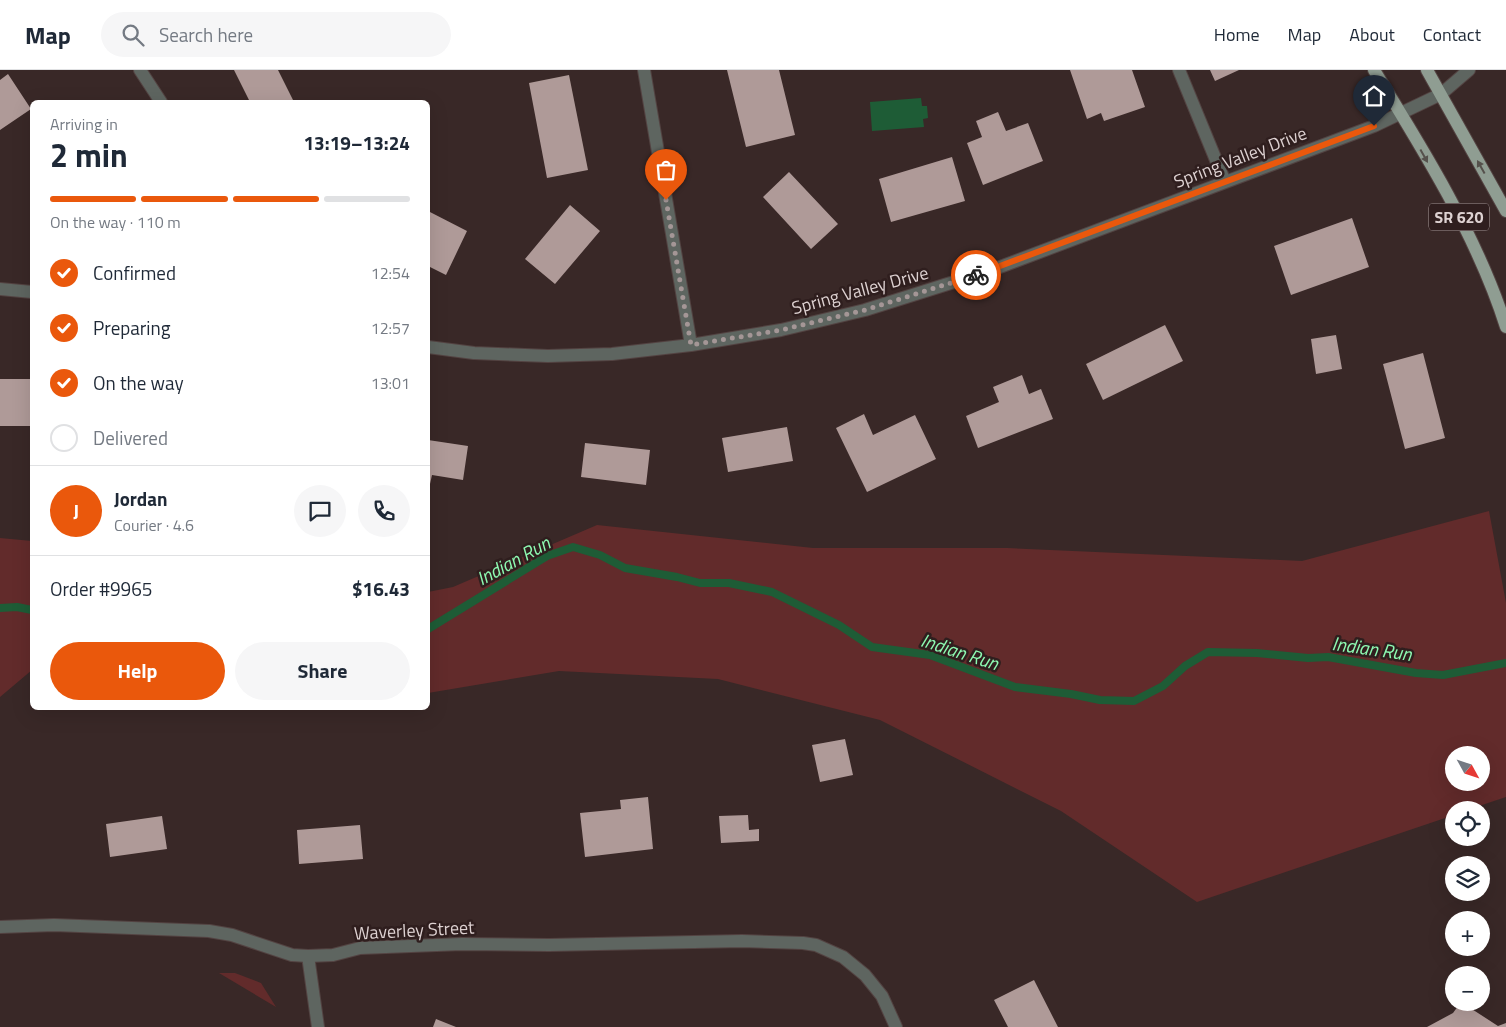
<!DOCTYPE html>
<meta charset="utf-8">
<style>
:root{--surface:#fff;--page:#f6f6f7;--text:#1f2937;--muted:#747a83;--line:#e0e1e3;--accent:#ea580c}
body{margin:0;font-family:"Titillium Web",sans-serif;background:var(--page);color:var(--text);height:100vh;display:flex;flex-direction:column;font-size:19px;white-space:nowrap}
*{box-sizing:border-box;margin:0}
p{font-size:16px;color:var(--muted)}
.icon{flex:none;width:28px;height:28px;fill:none;stroke:currentColor;stroke-width:2;stroke-linecap:round;stroke-linejoin:round}
.map{position:relative;flex:1;overflow:hidden}
.panel{position:absolute;left:30px;top:30px;width:400px;height:610px;display:flex;flex-direction:column;background:var(--surface);border-radius:8px;box-shadow:0 5px 20px #0002}
.panel>*{flex:none}
.needle{width:32px;rotate:130deg}
.fabs{position:absolute;left:1445px;top:676px;display:grid;gap:10px}
.fabs a{display:grid;place-items:center;width:45px;height:45px;border-radius:50%;background:var(--surface);box-shadow:0 5px 20px #0002;font-size:25px}
.pin{position:absolute;display:grid;place-items:center;width:42px;height:42px;color:#fff;margin:-51px -21px;border-radius:50% 50% 50% 0;rotate:-45deg;box-shadow:0 0 5px #0007}
.pin .icon{rotate:45deg}
.courier{position:absolute;display:grid;place-items:center;width:50px;height:50px;margin:-25px;border:4px solid #ea580c;border-radius:50%;background:#fff;color:#222;box-shadow:0 1px 6px #0007}
.summary em{font-style:normal;font-weight:700}
.summary div{display:flex;flex-direction:column-reverse}
.summary{display:flex;align-items:center;justify-content:space-between;height:85px;padding:0 20px}
h1{font-size:32px;font-weight:700;line-height:38px}
.bar{display:grid;grid-template-columns:repeat(4,1fr);gap:8px 5px;align-content:center;height:60px;padding:0 20px}
.bar i{height:6px;border-radius:4px;background:var(--line)}
.bar .selected{background:var(--accent)}
.bar p{grid-column:span 4}
.line{display:flex;align-items:center;gap:12px;padding:0 20px;border-top:1px solid var(--line)}
.line div{flex:1}
.round{display:grid;place-items:center;flex:none;width:52px;height:52px;border-radius:26px;background:var(--page)}
ol{padding:0 20px;list-style:none}
li{display:flex;align-items:center;gap:15px;height:55px}
li p{margin-inline-start:auto}
li .icon{padding:5px;border-radius:50%;background:var(--accent);color:#fff;stroke-width:4}
li:last-child{color:var(--muted)}
li i{width:28px;height:28px;border:2px solid var(--line);border-radius:50%}
.action{display:flex;gap:10px;margin-top:auto;padding:10px 20px}
.action a{flex:1;height:58px;border-radius:30px;background:var(--accent);color:#fff;font-size:20px;font-weight:700;line-height:58px;text-align:center}
.action a+a{background:var(--page);color:var(--text)}
header{display:flex;align-items:center;gap:30px;box-sizing:border-box;height:70px;padding:0 25px;background:var(--surface);border-bottom:1px solid var(--line)}
header strong{font-size:24px}
nav{display:flex;gap:28px;margin-inline-start:auto;font-size:18px}
.search{width:350px;height:45px;background:var(--page);display:flex;align-items:center;gap:12px;box-sizing:border-box;padding:0 18px;border-radius:28px;color:var(--muted);font-size:19px}
.map>svg:first-child{display:block}
</style>
<header>
<strong>Map</strong>
<div class="search"><svg class="icon" aria-label="search" viewBox="0 0 24 24"><circle cx="10" cy="10" r="6"/><path d="M15 15l6 6"/></svg>Search here</div>
<nav><a>Home</a><a>Map</a><a>About</a><a>Contact</a></nav>
</header>
<div class="map">
<svg width="1506" height="957" viewBox="0 0 1506 957">
<rect width="100%" height="100%" fill="#392827"/>
<path fill="#622b2b" fill-rule="evenodd" d="M 1489,441 L 1506,533 L 1506,727 L 1467,740 L 1454,740 L 1454,745 L 1197,832 L 1061,741 L 880,650 L 718,609 L 559,601 L 428,623 L 428,522 L 453,517 L 597,455 L 813,478 L 1007,478 L 1302,491 ZM 1454,685 L 1481,685 L 1481,712 L 1454,712 Z
M 0,468 L 32,471 L 32,600 L 0,627 Z
M 219,903 L 235,903 L 261,913 L 276,937 Z"/>
<path fill="#1e5c36" d="M 921,28 L 922,36 L 927,36 L 928,48 L 923,49 L 924,57 L 872,61 L 870,32 Z"/>
<g fill="none" stroke-linecap="round" stroke-linejoin="round">
<path stroke="#1e5c36" stroke-width="8" d="M 0,538 L 17,537 L 32,540
M 428,559 L 547,486 L 573,477 L 600,485 L 625,498 L 677,507 L 700,513 L 729,513 L 772,522 L 839,555 L 872,577 L 930,585 L 1015,617 L 1071,624 L 1100,630 L 1134,631 L 1163,616 L 1185,596 L 1208,582 L 1257,583 L 1308,588 L 1328,587 L 1416,603 L 1443,605 L 1506,593"/>
</g>
<path fill="#af9a98" d="M 234,0 L 278,0 L 294,32 L 250,32 Z
M 727,0 L 779,0 L 795,65 L 746,77 Z
M 1070,0 L 1132,0 L 1145,37 L 1104,51 L 1101,43 L 1087,49 Z
M 1210,0 L 1239,0 L 1215,11 Z
M 8,4 L 31,39 L 0,60 L 0,10 Z
M 569,5 L 588,100 L 547,108 L 529,13 Z
M 998,42 L 1006,61 L 1028,53 L 1043,91 L 983,115 L 967,73 L 982,67 L 976,51 Z
M 952,87 L 965,131 L 891,152 L 879,109 Z
M 789,102 L 838,154 L 811,179 L 763,127 Z
M 570,135 L 600,161 L 555,214 L 525,189 Z
M 428,141 L 467,161 L 446,205 L 428,196 Z
M 1352,148 L 1369,197 L 1291,225 L 1274,176 Z
M 1165,255 L 1183,291 L 1103,330 L 1086,294 Z
M 1336,265 L 1342,299 L 1316,304 L 1311,269 Z
M 1423,283 L 1445,368 L 1405,379 L 1383,294 Z
M 1022,305 L 1029,324 L 1041,319 L 1053,349 L 978,378 L 966,346 L 999,332 L 993,317 Z
M 0,309 L 32,309 L 32,356 L 0,356 Z
M 864,344 L 873,365 L 915,345 L 936,389 L 867,422 L 836,358 Z
M 787,357 L 793,391 L 728,402 L 722,368 Z
M 428,370 L 468,376 L 463,410 L 432,405 L 430,414 L 428,414 Z
M 585,373 L 650,380 L 646,415 L 581,407 Z
M 845,669 L 853,705 L 820,712 L 812,675 Z
M 648,727 L 653,779 L 585,787 L 580,743 L 621,739 L 620,730 Z
M 748,745 L 749,760 L 759,759 L 759,771 L 721,773 L 719,746 Z
M 162,746 L 167,779 L 110,787 L 106,754 Z
M 360,755 L 363,789 L 299,794 L 297,760 Z
M 1034,910 L 1058,957 L 1008,957 L 994,930 Z
M 1461,932 L 1498,956 L 1506,953 L 1506,957 L 1427,957 L 1453,943 Z
M 436,949 L 456,957 L 433,957 Z"/>
<g fill="none" stroke-linecap="round" stroke-linejoin="round">
<g stroke="#534342" stroke-width="14">
<path id="street" d="M 140,0 L 161,32
M 644,0 L 691,275
M 1179,0 L 1225,112
M 0,219 L 32,222
M 428,277 L 474,283 L 548,286 L 612,284 L 691,275 L 781,260 L 865,240 L 992,200 L 1374,56 L 1441,24 L 1469,0
M 0,857 L 54,855 L 209,861 L 232,865 L 292,885 L 308,886 L 333,885 L 360,878 L 462,874 L 549,875 L 742,871 L 803,873 L 816,875 L 843,887 L 865,905 L 882,926 L 896,957
M 308,886 L 318,957"/>
</g>
<g stroke="#534342" stroke-width="14">
<path id="primary" d="M 1374,0 C 1423,79 1478,168 1506,257
M 1427,0 L 1506,141"/>
</g>
<use href="#street" stroke="#5e6560" stroke-width="12"/>
<use href="#primary" stroke="#8f9d92" stroke-width="12"/>
</g>
<defs><path id="oneway-solid" d="M-6-.8H1V-3.2L6.5 0L1 3.2V.8H-6Z" transform="scale(1.25)"/></defs>
<g fill="#55514c">
<use href="#oneway-solid" transform="translate(1424 86) rotate(61)"/>
<use href="#oneway-solid" transform="translate(1481 97) rotate(-119)"/>
</g>
<g fill="none" stroke-linecap="round" stroke-linejoin="round">
<path stroke="#a49696" stroke-width="5" stroke-dasharray="0 9" d="M 666,130 L 691,275 L 781,260 L 865,240 L 976,205"/>
<path stroke="#ea580c" stroke-width="6" d="M 976,205 L 1374,56"/>
</g>
<g text-anchor="middle" dominant-baseline="central" stroke-width="5" stroke-linejoin="round" paint-order="stroke">
<rect fill="#2f1e1e" stroke="#a99b9b" stroke-width="1" x="1429" y="133.5" width="60" height="27" rx="4"/>
<g font-size="16" font-weight="bold" fill="#ddd1d1">
<text x="1459" y="147">SR 620</text>
</g>
<g font-size="18" fill="#ddd1d1" stroke="#2f1e1e">
<text transform="translate(1240 87) rotate(-21)">Spring Valley Drive</text>
<text transform="translate(860 220) rotate(-15)">Spring Valley Drive</text>
<text transform="translate(414 860) rotate(-3)">Waverley Street</text>
</g>
<g font-size="19" font-style="italic" fill="#8efab2" stroke="#2f1e1e">
<text transform="translate(513 490) rotate(-29)">Indian Run</text>
<text transform="translate(1372 578) rotate(8)">Indian Run</text>
<text transform="translate(960 581) rotate(18)">Indian Run</text>
</g>
</g>
</svg>
<div class="fabs">
<a><svg class="needle" viewBox="-14 -14 28 28"><path d="M0-13l5 13h-10z" fill="#e53935"/><path d="M0 13l5-13h-10z" fill="#747a83"/></svg></a>
<a><svg class="icon" aria-label="locate" viewBox="0 0 24 24"><circle cx="12" cy="12" r="6"/><path d="M12 2v4M12 18v4M2 12h4M18 12h4"/></svg></a>
<a><svg class="icon" aria-label="layers" viewBox="0 0 24 24"><path d="M12 4l9 5-9 5-9-5zM3 14l9 5 9-5"/></svg></a>
<a>+</a>
<a>−</a>
</div>
<div class="pin" style="left:666px;top:130px;background:#ea580c"><svg class="icon" aria-label="bag" viewBox="0 0 24 24"><path d="M5 8h14l-1 12H6zM9 8a3 3 0 0 1 6 0"/></svg></div>
<div class="pin" style="left:1374px;top:56px;background:#1f2937"><svg class="icon" aria-label="home" viewBox="0 0 24 24"><path d="M3 11l9-7 9 7M6 9v11h12V9"/></svg></div>
<div class="courier" style="left:976px;top:205px"><svg class="icon" aria-label="bike" viewBox="0 0 24 24"><circle cx="6" cy="16" r="4"/><circle cx="18" cy="16" r="4"/><path d="M6 16l4-8h5l3 8M10 8l3 8H6M13 5h3"/></svg></div>
<section class="panel">
<div class="summary"><div><h1>2 min</h1><p>Arriving in</p></div><em>13:19–13:24</em></div>
<div class="bar"><i class="selected"></i><i class="selected"></i><i class="selected"></i><i></i><p>On the way · 110 m</p></div>
<ol>
<li><svg class="icon" aria-label="check" viewBox="0 0 24 24"><path d="M5 12l5 5 9-10"/></svg>Confirmed<p>12:54</p></li>
<li><svg class="icon" aria-label="check" viewBox="0 0 24 24"><path d="M5 12l5 5 9-10"/></svg>Preparing<p>12:57</p></li>
<li><svg class="icon" aria-label="check" viewBox="0 0 24 24"><path d="M5 12l5 5 9-10"/></svg>On the way<p>13:01</p></li>
<li><i></i>Delivered</li>
</ol>
<div class="line" style="height:90px"><b class="round" style="background:var(--accent);color:#fff">J</b><div><b>Jordan</b><p>Courier · 4.6</p></div><a class="round"><svg class="icon" aria-label="chat" viewBox="0 0 24 24"><path d="M4 5h16v11H9l-5 4z"/></svg></a><a class="round"><svg class="icon" aria-label="phone" viewBox="0 0 24 24"><path d="M5 4h4l2 5-3 2q2 4 5 5l2-3 5 2v4C11 20 4 13 5 4z"/></svg></a></div>
<div class="line" style="height:65px"><div>Order #9965</div><b>$16.43</b></div>
<div class="action"><a>Help</a><a>Share</a></div>
</section>
</div>
